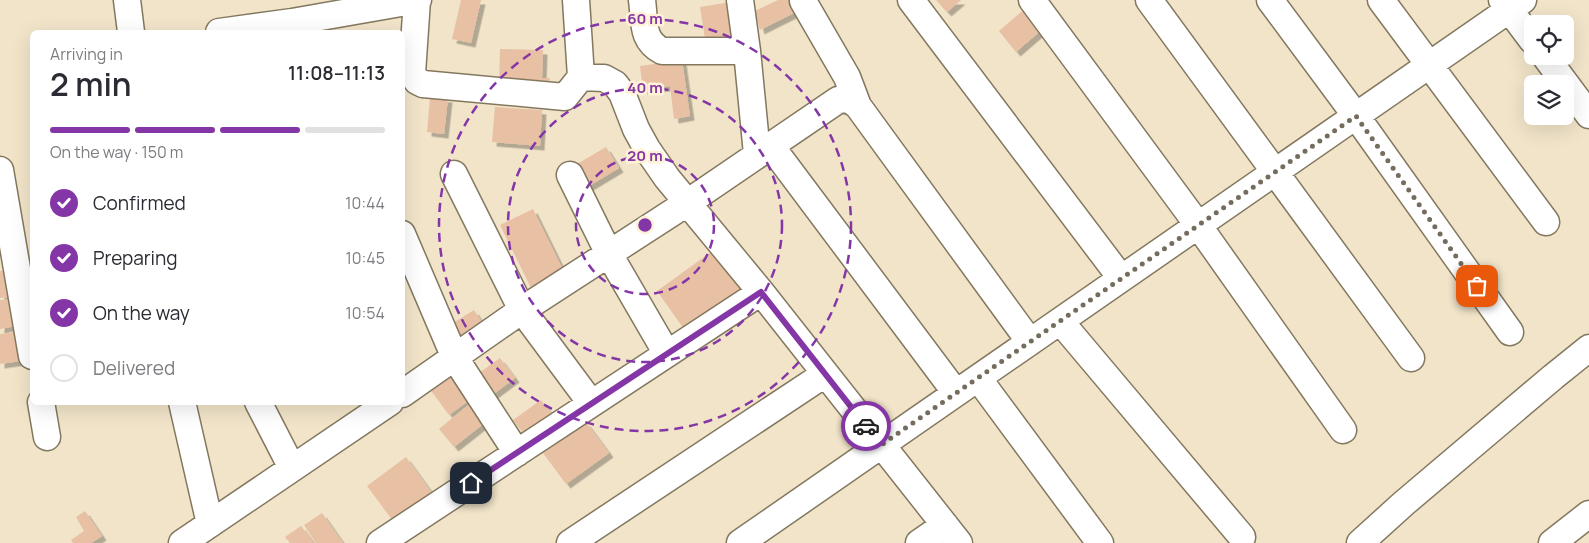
<!DOCTYPE html>
<meta charset="utf-8">
<style>
:root{--surface:#fff;--page:#f7f7f7;--text:#2b2b33;--muted:#7c7c81;--line:#e1e1e2;--accent:#8536a6}
body{margin:0;font-family:Manrope,sans-serif;background:var(--page);color:var(--text);height:100vh;display:flex;flex-direction:column;font-size:19px;white-space:nowrap}
*{box-sizing:border-box;margin:0}
p{font-size:16px;color:var(--muted)}
.icon{flex:none;width:28px;height:28px;fill:none;stroke:currentColor;stroke-width:2;stroke-linecap:round;stroke-linejoin:round}
.map{position:relative;flex:1;overflow:hidden}
.drawer{position:absolute;left:30px;top:30px;width:375px;height:375px;display:flex;flex-direction:column;background:var(--surface);border-radius:8px;box-shadow:0 5px 20px #0002}
.drawer>*{flex:none}
.tools{position:absolute;left:1524px;top:15px;display:grid;gap:10px}
.tools a{display:grid;place-items:center;width:50px;height:50px;border-radius:8px;background:var(--surface);box-shadow:0 5px 20px #0002;font-size:25px}
.pin{position:absolute;display:grid;place-items:center;width:42px;height:42px;color:#fff;margin:-21px;border-radius:10px;box-shadow:0 2px 8px #0006}
.courier{position:absolute;display:grid;place-items:center;width:50px;height:50px;margin:-25px;border:4px solid #8536a6;border-radius:50%;background:#fff;color:#222;box-shadow:0 1px 6px #0007}
.overview em{font-style:normal;font-weight:600}
.overview div{display:flex;flex-direction:column-reverse}
.overview{display:flex;align-items:center;justify-content:space-between;height:85px;padding:0 20px}
h1{font-size:32px;font-weight:600;line-height:38px}
.bar{display:grid;grid-template-columns:repeat(4,1fr);gap:8px 5px;align-content:center;height:60px;padding:0 20px}
.bar i{height:6px;border-radius:4px;background:var(--line)}
.bar .active{background:var(--accent)}
.bar p{grid-column:span 4}
ol{padding:0 20px;list-style:none}
li{display:flex;align-items:center;gap:15px;height:55px}
li p{margin-inline-start:auto}
li .icon{padding:5px;border-radius:50%;background:var(--accent);color:#fff;stroke-width:4}
li:last-child{color:var(--muted)}
li i{width:28px;height:28px;border:2px solid var(--line);border-radius:50%}
.map>svg:first-child{display:block}
</style>
<div class="map">
<svg width="1589" height="543" viewBox="0 0 1589 543">
<defs>
<filter id="shadow"><feDropShadow dx="4.5" dy="4.5" stdDeviation="0" flood-color="#0004"/></filter>
</defs>
<rect width="100%" height="100%" fill="#f1e4c9"/>
<path fill="#e8c0a4" filter="url(#shadow)" d="M 461,0 L 481,0 L 471,43 L 452,39 Z
M 778,0 L 797,0 L 798,11 L 760,30 L 755,11 Z
M 936,0 L 961,0 L 947,12 Z
M 737,1 L 741,34 L 705,39 L 700,7 Z
M 1028,6 L 1045,27 L 1016,52 L 999,31 Z
M 500,49 L 543,50 L 542,78 L 550,78 L 549,88 L 499,87 Z
M 682,60 L 690,116 L 674,119 L 670,86 L 643,90 L 640,66 Z
M 430,97 L 448,98 L 444,134 L 427,132 Z
M 495,107 L 542,110 L 540,146 L 492,142 Z
M 606,147 L 619,168 L 584,189 L 572,167 Z
M 533,209 L 567,278 L 534,294 L 500,225 Z
M 718,247 L 747,288 L 686,332 L 657,291 Z
M 7,270 L 11,297 L 0,298 L 0,271 Z
M 12,299 L 16,326 L 0,329 L 0,300 Z
M 474,310 L 487,330 L 458,349 L 445,328 Z
M 18,332 L 21,361 L 0,364 L 0,334 Z
M 500,358 L 515,378 L 487,399 L 472,378 Z
M 451,372 L 471,399 L 449,415 L 429,388 Z
M 541,400 L 557,421 L 530,442 L 513,420 Z
M 472,402 L 487,421 L 454,447 L 439,429 Z
M 586,422 L 609,453 L 566,484 L 543,453 Z
M 406,457 L 432,493 L 393,521 L 367,486 Z
M 85,511 L 102,536 L 91,543 L 73,543 L 71,540 L 84,531 L 76,517 Z
M 322,513 L 343,543 L 316,543 L 304,525 Z
M 301,526 L 314,543 L 290,543 L 285,537 Z"/>
<g fill="none" stroke-linecap="round" stroke-linejoin="round">
<g stroke="#83785f" stroke-width="29">
<path id="street" d="M 127,0 L 131,32
M 417,0 L 412,73 L 417,81 L 423,84 L 565,97 L 581,77 L 604,78 L 615,84 L 622,93 L 636,129 L 647,149 L 667,178 L 761,292 L 959,543
M 576,0 L 581,77
M 642,0 C 645,22 641,40 662,51 L 747,51
M 740,0 L 747,51 L 757,154
M 911,0 L 1121,278
M 1032,0 L 1198,225 L 1343,430
M 1149,0 L 1411,358
M 1270,0 L 1356,116 L 1510,332
M 1381,0 L 1546,222
M 1502,0 L 1532,40
M 803,1 L 847,77 L 858,106
M 219,32 L 292,22 L 418,0
M 1545,56 L 1589,115
M 771,146 L 956,393
M 0,170 L 32,356
M 454,174 L 522,310 L 591,403
M 570,175 L 609,254 L 667,354
M 402,234 L 455,358 L 517,453
M 1060,321 L 1242,537
M 978,378 L 1100,543
M 402,394 L 522,310 L 687,203 L 838,100 L 849,99 L 858,106 L 1030,342
M 41,402 L 47,437
M 182,402 L 210,524
M 258,402 L 292,468
M 182,543 L 390,402
M 380,543 L 761,292
M 570,543 L 825,374
M 740,543 L 1523,0
M 919,543 L 945,525
M 1360,543 L 1403,504 L 1553,377 L 1589,348
M 1552,543 L 1589,514"/>
</g>
<use href="#street" stroke="#fff" stroke-width="26"/>
</g>
<g fill="none" stroke-linecap="round" stroke-linejoin="round">
<path stroke="#746c5c" stroke-width="5" stroke-dasharray="0 9" d="M 866,426 L 881,445 L 1356,116 L 1477,286"/>
<path stroke="#8536a6" stroke-width="6" d="M 471,483 L 761,292 L 866,426"/>
</g>
<g fill="none" stroke="#8536a6" stroke-width="2.5" stroke-dasharray="9 6">
<circle cx="645" cy="225" r="69"/>
<circle cx="645" cy="225" r="137"/>
<circle cx="645" cy="225" r="206"/>
</g>
<circle cx="645" cy="225" r="8" fill="#8536a6" stroke="#fff2d6" stroke-width="2.5"/>
<g font-size="15" text-anchor="middle" font-weight="bold" fill="#8536a6" stroke="#fff2d6" stroke-width="5" stroke-linejoin="round" paint-order="stroke">
<text x="645" y="24">60 m</text>
<text x="645" y="93">40 m</text>
<text x="645" y="161">20 m</text>
</g>
</svg>
<div class="tools">
<a><svg class="icon" aria-label="locate" viewBox="0 0 24 24"><circle cx="12" cy="12" r="6"/><path d="M12 2v4M12 18v4M2 12h4M18 12h4"/></svg></a>
<a><svg class="icon" aria-label="layers" viewBox="0 0 24 24"><path d="M12 4l9 5-9 5-9-5zM3 14l9 5 9-5"/></svg></a>
</div>
<div class="pin" style="left:1477px;top:286px;background:#ea580c"><svg class="icon" aria-label="bag" viewBox="0 0 24 24"><path d="M5 8h14l-1 12H6zM9 8a3 3 0 0 1 6 0"/></svg></div>
<div class="pin" style="left:471px;top:483px;background:#1f2937"><svg class="icon" aria-label="home" viewBox="0 0 24 24"><path d="M3 11l9-7 9 7M6 9v11h12V9"/></svg></div>
<div class="courier" style="left:866px;top:426px"><svg class="icon" aria-label="car" viewBox="0 0 24 24"><path d="M5 17H2v-5l4-1 3-4h7l3 4 3 1v5h-3M9 17h6M6 11h13"/><circle cx="7" cy="17" r="2"/><circle cx="17" cy="17" r="2"/></svg></div>
<section class="drawer">
<div class="overview"><div><h1>2 min</h1><p>Arriving in</p></div><em>11:08–11:13</em></div>
<div class="bar"><i class="active"></i><i class="active"></i><i class="active"></i><i></i><p>On the way · 150 m</p></div>
<ol>
<li><svg class="icon" aria-label="check" viewBox="0 0 24 24"><path d="M5 12l5 5 9-10"/></svg>Confirmed<p>10:44</p></li>
<li><svg class="icon" aria-label="check" viewBox="0 0 24 24"><path d="M5 12l5 5 9-10"/></svg>Preparing<p>10:45</p></li>
<li><svg class="icon" aria-label="check" viewBox="0 0 24 24"><path d="M5 12l5 5 9-10"/></svg>On the way<p>10:54</p></li>
<li><i></i>Delivered</li>
</ol>
</section>
</div>
